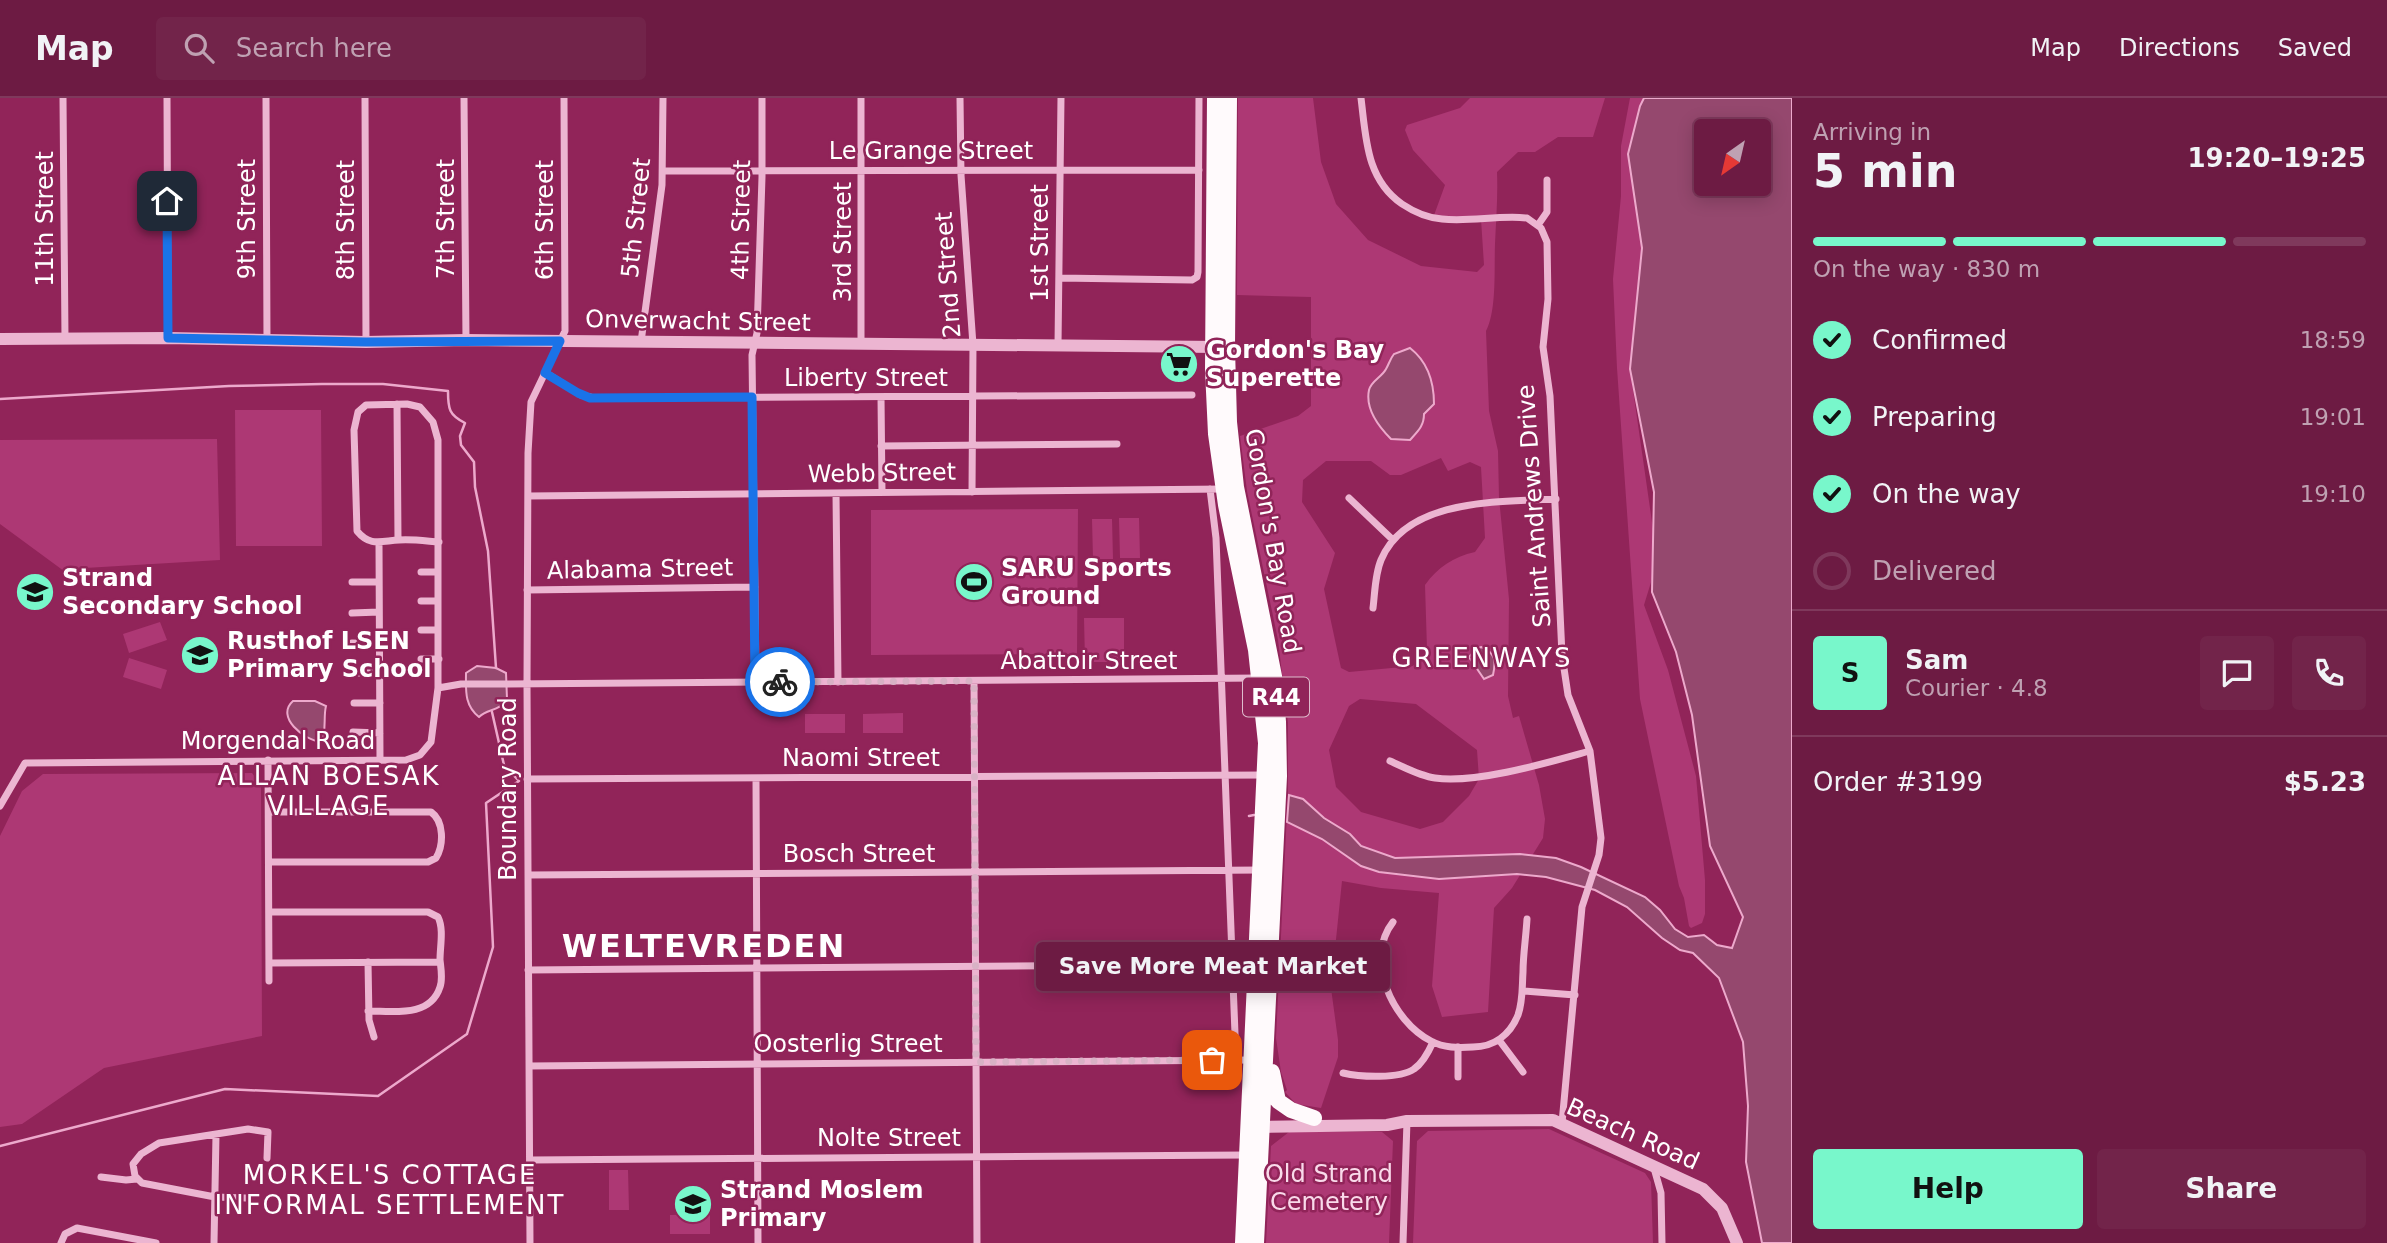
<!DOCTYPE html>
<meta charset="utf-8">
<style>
:root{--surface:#6d1b43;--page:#72244a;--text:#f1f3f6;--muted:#bfa1b2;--line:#7f395c;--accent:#78f7cb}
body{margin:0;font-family:"DejaVu Sans",sans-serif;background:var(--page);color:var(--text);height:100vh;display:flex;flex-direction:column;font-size:26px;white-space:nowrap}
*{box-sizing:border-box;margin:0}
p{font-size:23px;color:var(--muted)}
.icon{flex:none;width:38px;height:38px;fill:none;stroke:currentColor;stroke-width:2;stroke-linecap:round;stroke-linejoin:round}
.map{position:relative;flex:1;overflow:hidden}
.side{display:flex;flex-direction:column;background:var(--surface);width:595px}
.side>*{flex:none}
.needle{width:46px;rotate:214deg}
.buttons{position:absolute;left:1694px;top:21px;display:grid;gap:14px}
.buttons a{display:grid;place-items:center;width:77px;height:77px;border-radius:7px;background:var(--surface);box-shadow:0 4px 18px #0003,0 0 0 2px var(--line);font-size:35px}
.pin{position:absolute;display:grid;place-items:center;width:60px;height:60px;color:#fff;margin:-30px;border-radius:14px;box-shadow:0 4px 10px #0006}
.courier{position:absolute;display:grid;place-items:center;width:70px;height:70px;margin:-35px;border:5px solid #1a73e8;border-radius:50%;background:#fff;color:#222;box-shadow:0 2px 9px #0007}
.bubble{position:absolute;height:49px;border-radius:7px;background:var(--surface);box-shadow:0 4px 18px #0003,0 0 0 2px var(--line);font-size:23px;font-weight:800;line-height:49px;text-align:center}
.headline em{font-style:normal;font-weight:800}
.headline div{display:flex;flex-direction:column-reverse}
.headline{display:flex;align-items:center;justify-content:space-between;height:119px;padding:0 21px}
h1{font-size:46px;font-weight:800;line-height:52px}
.bar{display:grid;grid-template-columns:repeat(4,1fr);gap:10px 7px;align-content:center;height:84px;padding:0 21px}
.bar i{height:9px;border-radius:5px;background:var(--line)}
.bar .active{background:var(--accent)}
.bar p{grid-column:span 4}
.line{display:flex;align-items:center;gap:18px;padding:0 21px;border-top:2px solid var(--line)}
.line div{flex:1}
.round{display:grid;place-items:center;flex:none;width:74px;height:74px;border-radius:7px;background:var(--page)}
ol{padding:0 21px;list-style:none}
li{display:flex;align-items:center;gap:21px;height:77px}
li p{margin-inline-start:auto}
li .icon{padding:7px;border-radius:50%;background:var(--accent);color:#111;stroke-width:4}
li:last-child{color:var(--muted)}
li i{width:38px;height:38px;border:4px solid var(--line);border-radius:50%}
.cta{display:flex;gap:14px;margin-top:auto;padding:14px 21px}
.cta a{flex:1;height:80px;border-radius:7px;background:var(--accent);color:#111;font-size:28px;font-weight:800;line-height:80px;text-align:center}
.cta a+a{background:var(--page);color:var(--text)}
header{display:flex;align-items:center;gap:42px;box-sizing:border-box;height:98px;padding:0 35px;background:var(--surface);border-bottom:2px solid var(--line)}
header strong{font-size:33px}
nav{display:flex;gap:38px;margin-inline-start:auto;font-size:24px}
.search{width:490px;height:63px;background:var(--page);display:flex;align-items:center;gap:18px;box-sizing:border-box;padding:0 24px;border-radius:7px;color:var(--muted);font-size:26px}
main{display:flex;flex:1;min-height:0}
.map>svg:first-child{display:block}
</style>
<header>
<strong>Map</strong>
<div class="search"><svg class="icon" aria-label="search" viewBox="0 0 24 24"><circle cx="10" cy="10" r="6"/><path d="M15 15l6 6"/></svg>Search here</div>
<nav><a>Map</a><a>Directions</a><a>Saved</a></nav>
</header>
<main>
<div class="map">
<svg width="1792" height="1145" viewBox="0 0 1792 1145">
<rect width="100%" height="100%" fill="#912459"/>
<path fill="#ad3874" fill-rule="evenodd" d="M 1238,0 L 1313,0 L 1321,64 L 1336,106 L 1368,142 L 1421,168 L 1477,174 L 1484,167 L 1481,121 L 1433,120 L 1445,87 L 1413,52 L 1405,32 L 1407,27 L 1460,10 L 1470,0 L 1605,0 L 1593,39 L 1558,39 L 1535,54 L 1518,54 L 1497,74 C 1498,99 1496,122 1495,146 C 1494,171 1497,212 1486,233 L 1489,313 L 1498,353 L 1499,400 L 1509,501 L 1508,598 L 1513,620 L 1519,618 L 1539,687 L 1545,721 L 1543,740 L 1512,790 L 1494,810 L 1488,914 L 1442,919 L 1432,888 L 1439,795 L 1381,790 L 1342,783 L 1331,890 L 1338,942 L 1338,959 L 1321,1010 L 1296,1006 L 1285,994 L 1287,992 L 1281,974 L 1276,940 L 1288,694 L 1288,625 L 1278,542 L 1247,393 L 1240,338 L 1298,318 L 1311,308 L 1311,199 L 1237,197 ZM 1441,360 L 1448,373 L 1470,364 L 1481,369 L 1485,440 L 1475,454 C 1453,459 1438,469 1425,487 L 1427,551 L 1413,568 L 1349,574 L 1341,570 L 1324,491 L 1335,455 L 1302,404 L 1303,382 L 1326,363 L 1371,363 L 1390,377 L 1401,377 ZM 1360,601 L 1416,606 L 1477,652 L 1479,681 L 1469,698 L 1443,724 L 1420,731 L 1361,714 L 1336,689 L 1329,652 L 1349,608 Z
M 1630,0 L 1644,0 L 1640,8 L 1628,56 L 1642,150 L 1630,271 L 1653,431 L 1652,481 L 1644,507 L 1668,572 L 1696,678 L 1705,782 L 1705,816 L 1702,825 L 1691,830 L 1689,828 L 1684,800 L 1679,788 L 1640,601 L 1617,270 L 1613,181 L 1621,98 L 1621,48 Z
M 235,312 L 321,312 L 322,448 L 236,448 Z
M 217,341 L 220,462 L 68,471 L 68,476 L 0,426 L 0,342 Z
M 1078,411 L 1077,556 L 871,557 L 871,412 Z
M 1119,420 L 1139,420 L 1140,460 L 1120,460 Z
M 1092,421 L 1112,421 L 1113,461 L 1093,461 Z
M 1084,520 L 1124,520 L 1124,564 L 1085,564 Z
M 160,524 L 167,542 L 129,555 L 123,536 Z
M 129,560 L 167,572 L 161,591 L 123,579 Z
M 903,615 L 903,635 L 863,635 L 863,616 Z
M 805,616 L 845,616 L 845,635 L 805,635 Z
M 252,675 L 261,687 L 262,938 L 104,970 L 22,1026 L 0,1029 L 0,738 L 22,693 L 43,676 Z
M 1549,1031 L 1645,1075 L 1651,1084 L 1653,1145 L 1413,1145 L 1417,1043 L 1428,1033 Z
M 1289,1034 L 1382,1034 L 1393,1043 L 1389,1145 L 1266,1145 L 1271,1048 Z
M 609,1072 L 628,1072 L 629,1112 L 609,1112 Z
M 710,1116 L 710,1136 L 670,1136 L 670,1117 Z"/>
<path fill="#95486e" stroke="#eda9cc" stroke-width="2" fill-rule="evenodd" d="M 1644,0 L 1792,0 L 1792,1145 L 1762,1145 L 1746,1064 L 1748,1008 L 1743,944 L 1719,880 L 1693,855 L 1680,852 L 1662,840 L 1627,809 L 1595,792 L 1546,779 L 1517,776 L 1439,781 L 1379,774 L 1361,768 L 1322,741 L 1287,724 L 1289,697 L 1303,701 L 1324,720 L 1350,736 L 1361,748 L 1395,760 L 1520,756 L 1556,760 L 1581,769 L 1645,799 L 1660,812 L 1675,831 L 1688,839 L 1704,837 L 1717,847 L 1732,850 L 1743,819 L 1710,748 L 1692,617 L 1676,554 L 1652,494 L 1654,394 L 1630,271 L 1642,150 L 1628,56 L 1640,8 ZM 1706,33 L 1759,33 L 1759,86 L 1706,86 Z
M 1410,250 C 1428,264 1434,283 1434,306 L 1424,316 C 1424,328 1418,333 1410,342 L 1391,341 C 1379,329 1365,311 1369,292 C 1371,283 1382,279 1386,271 C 1389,266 1390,261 1394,256 Z
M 1481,549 C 1496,555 1496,563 1493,577 L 1484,581 L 1469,559 L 1476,551 Z
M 477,568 L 496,570 L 506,575 L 507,601 C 499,614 488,610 479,619 C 464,607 466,592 466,575 Z
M 293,603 L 315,603 L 326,608 C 323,619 327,635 321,644 C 304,642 275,619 293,603 Z"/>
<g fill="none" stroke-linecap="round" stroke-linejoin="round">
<path stroke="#eda9cc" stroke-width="2.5" d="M 0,301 L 229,288 L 322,286 L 383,286 L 448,293 C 448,311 449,317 465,325 L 460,338 L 461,347 L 474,364 L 475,389 L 488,453 L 496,570
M 1249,718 L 1254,717
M 0,1048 L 225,991 L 378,998 L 467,936 L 493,849 L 486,705 L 519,683 L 504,667 L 492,614"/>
<path stroke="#ecb5d1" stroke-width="7" d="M 63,0 L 65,241
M 167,0 L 168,240
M 266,0 L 267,242
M 365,0 L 366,244
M 464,0 L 466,242
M 960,0 L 961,77 L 973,247 L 972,394
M 1361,0 C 1366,40 1366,81 1402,106 C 1414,114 1427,120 1442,121 C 1470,124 1499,117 1527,120 L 1541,130 L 1547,144 L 1548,201 L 1543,249 L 1550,298 L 1562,557 L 1568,597 L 1590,653 L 1601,740 L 1599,757 L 1582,809 L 1562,1025
M 663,73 L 1199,72
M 1538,127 L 1547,114 L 1547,82
M 1059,180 L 1192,182 L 1197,179 L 1198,174 L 1199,0
M 641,244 L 662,87 L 663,0
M 861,246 L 861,0
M 1058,247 L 1061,0
M 546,275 L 581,297 L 594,300 L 1192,297
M 881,299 L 882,394
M 397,306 L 398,442
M 881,348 L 1117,346
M 1210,391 L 1216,440 L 1236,962
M 836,395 L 838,584
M 528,398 L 1224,391
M 1349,400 L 1393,442
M 379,446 L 380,662
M 421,474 L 438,474
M 352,484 L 379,484
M 527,492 L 755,489
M 421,503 L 438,503
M 1373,510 C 1375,494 1375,476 1381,462 C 1407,400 1500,404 1556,401
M 352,515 L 379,514
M 421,532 L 438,532
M 352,545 L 379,546
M 421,561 L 439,561
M 353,575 L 379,575
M 974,583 L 977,1145
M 756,584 L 752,257 L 757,235 L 762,79 L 762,0
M 438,590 L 461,586 L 506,586 L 1259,580
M 354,605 L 380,605
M 353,634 L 380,635
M 268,662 L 269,883
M 1390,663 C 1404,669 1420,678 1435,680 C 1476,686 1550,664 1590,653
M 756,680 L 758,1145
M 527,681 L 1265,677
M 0,708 L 25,665 L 406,662 L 420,657 L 431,644 L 438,590 L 438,342 L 433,324 L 420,309 L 407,306 L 366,307 L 358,314 L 354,332 L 357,433 C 370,449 381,443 399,442 C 412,441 426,443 439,444
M 269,714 L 431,714 C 444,723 444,747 436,760 L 428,764 L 269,764
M 528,777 L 1262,772
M 270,814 L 428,814 L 438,819 C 444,831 440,848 440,862 C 441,871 443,881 440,889 C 430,920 393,913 368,913
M 1393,824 C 1364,861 1392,923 1431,943 C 1444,950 1458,950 1473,949 C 1494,949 1510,937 1518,917 C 1523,903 1522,889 1523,874 C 1523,857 1526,839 1527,821
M 368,864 L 369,922 L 374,939
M 270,865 L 440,864
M 528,872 L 1255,866
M 1523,893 L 1575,897
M 1499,942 L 1523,974
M 1458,949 L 1458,979
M 529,968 L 1251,962
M 1343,975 C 1360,979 1400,981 1414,971 C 1423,965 1429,953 1433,944
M 531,1062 L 1246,1057
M 1654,1070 L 1661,1095 L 1662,1145
M 101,1079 L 126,1082 L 137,1081
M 246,1100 L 215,1099 L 142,1085 L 135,1078 L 133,1066 L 141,1056 L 159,1045 L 248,1031 L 268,1034 L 267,1060
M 61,1145 L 65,1136 L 77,1130 L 156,1145
M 214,1145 L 216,1037
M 530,1145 L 527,586 L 528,355 L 531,304 L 565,233 L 564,0
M 1403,1145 L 1407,1023"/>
<path stroke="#ecb5d1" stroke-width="12" d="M 0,241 L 168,240 L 366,244 L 466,242 L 1219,249
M 1255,1029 L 1387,1027 L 1407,1023 L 1553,1022 L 1703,1091 L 1722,1110 L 1737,1145"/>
<path stroke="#fffafc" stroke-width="16" d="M 1215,0 L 1213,272 L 1216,336 L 1226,407 L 1256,552 L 1266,645 L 1243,1145
M 1229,0 L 1227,250 L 1229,324 L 1236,389 L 1274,578 L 1278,624 L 1279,678 L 1256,1145
M 1272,974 L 1278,1003 L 1291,1012 L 1314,1020"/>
</g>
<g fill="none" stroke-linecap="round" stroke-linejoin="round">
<path stroke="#d8b2c5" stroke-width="7" stroke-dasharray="0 12.6" d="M 780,584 L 974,583 L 976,964 L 1212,962"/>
<path stroke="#1a73e8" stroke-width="9" d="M 167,103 L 168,240 L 366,244 L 560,243 L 545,275 L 578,295 L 590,300 L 752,299 L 755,584 L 780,584"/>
</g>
<defs>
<g id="supermarket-disc" transform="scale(2.0125)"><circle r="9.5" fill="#78f7cb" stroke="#912459"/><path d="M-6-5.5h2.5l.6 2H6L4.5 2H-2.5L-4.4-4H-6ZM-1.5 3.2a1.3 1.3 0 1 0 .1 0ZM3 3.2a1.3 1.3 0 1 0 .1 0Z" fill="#111"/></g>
<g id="stadium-disc" transform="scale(2.0125)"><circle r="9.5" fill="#78f7cb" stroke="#912459"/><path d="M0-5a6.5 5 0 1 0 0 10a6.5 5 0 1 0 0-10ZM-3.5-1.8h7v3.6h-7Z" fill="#111"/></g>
<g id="school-disc" transform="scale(2.0125)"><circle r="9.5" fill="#78f7cb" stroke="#912459"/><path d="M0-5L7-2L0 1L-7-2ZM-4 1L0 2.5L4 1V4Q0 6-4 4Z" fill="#111"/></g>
</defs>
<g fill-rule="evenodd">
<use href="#supermarket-disc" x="1179" y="266"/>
<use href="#stadium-disc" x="974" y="484"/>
<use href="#school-disc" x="35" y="494"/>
<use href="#school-disc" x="200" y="557"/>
<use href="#school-disc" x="693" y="1106"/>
</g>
<g text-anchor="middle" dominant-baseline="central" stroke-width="5" stroke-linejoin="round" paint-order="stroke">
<rect fill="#912459" stroke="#debdcd" stroke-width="2" x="1243" y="579.5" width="66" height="39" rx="5"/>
<g font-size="23" font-weight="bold" fill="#fff">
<text x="1276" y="599">R44</text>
</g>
<g font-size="24" fill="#fff" stroke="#912459">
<text x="931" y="53">Le Grange Street</text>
<text transform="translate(636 120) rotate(-84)">5th Street</text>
<text transform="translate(45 121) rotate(-90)">11th Street</text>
<text transform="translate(247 121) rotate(-90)">9th Street</text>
<text transform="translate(446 121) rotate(-90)">7th Street</text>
<text transform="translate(346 122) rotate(-90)">8th Street</text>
<text transform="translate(545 122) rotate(-90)">6th Street</text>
<text transform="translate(741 122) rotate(-89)">4th Street</text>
<text transform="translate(843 144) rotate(-90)">3rd Street</text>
<text transform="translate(1040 145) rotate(-90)">1st Street</text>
<text transform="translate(948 177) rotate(-94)">2nd Street</text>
<text transform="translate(698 223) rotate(1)">Onverwacht Street</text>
<text x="866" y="280">Liberty Street</text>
<text transform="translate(882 375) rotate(-1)">Webb Street</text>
<text transform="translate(1534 408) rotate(-94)">Saint Andrews Drive</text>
<text transform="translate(1273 443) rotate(80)">Gordon's Bay Road</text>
<text transform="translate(640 471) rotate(-1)">Alabama Street</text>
<text x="1089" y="563">Abattoir Street</text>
<text x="278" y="643">Morgendal Road</text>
<text x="861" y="660">Naomi Street</text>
<text transform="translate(508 691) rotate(-90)">Boundary Road</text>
<text x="859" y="756">Bosch Street</text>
<text x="848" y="946">Oosterlig Street</text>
<text transform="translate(1633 1036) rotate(24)">Beach Road</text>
<text x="889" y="1040">Nolte Street</text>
</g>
<g font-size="24" font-weight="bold" fill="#fff" stroke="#912459" text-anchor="start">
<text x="1206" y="252">Gordon's Bay<tspan x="1206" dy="28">Superette</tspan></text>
<text x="1001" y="470">SARU Sports<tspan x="1001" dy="28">Ground</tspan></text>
<text x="62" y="480">Strand<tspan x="62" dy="28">Secondary School</tspan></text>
<text x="227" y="543">Rusthof LSEN<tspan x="227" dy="28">Primary School</tspan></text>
<text x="720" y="1092">Strand Moslem<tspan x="720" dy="28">Primary</tspan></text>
</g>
<g font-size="24" fill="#f9daea" stroke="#912459">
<text x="1329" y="1076">Old Strand<tspan x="1329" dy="28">Cemetery</tspan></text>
</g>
<g font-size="26" letter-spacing="2" fill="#fff" stroke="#912459">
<text x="1482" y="560">GREENWAYS</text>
<text x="329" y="678">ALLAN BOESAK<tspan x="329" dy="30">VILLAGE</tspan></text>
<text x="390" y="1077">MORKEL'S COTTAGE<tspan x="390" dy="30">INFORMAL SETTLEMENT</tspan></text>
</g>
<g font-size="32" font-weight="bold" letter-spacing="2" fill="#fff" stroke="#912459">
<text x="704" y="848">WELTEVREDEN</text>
</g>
</g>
</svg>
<div class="buttons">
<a><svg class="needle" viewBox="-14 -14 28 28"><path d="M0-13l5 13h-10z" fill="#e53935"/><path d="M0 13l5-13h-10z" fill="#bfa1b2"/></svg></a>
</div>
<div class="pin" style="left:1212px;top:962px;background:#ea580c"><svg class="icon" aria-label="bag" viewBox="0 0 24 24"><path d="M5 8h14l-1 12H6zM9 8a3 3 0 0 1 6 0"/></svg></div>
<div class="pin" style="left:167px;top:103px;background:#1f2937"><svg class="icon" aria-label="home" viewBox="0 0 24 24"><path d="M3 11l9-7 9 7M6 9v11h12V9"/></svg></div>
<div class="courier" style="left:780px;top:584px"><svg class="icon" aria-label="bike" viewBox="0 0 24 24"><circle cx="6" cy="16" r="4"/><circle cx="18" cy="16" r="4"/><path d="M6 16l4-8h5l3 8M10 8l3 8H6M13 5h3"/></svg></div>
<div class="bubble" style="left:1036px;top:844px;width:354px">Save More Meat Market</div>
</div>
<section class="side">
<div class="headline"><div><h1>5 min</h1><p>Arriving in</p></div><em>19:20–19:25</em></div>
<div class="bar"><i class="active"></i><i class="active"></i><i class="active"></i><i></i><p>On the way · 830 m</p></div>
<ol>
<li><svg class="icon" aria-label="check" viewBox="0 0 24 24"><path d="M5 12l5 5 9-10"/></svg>Confirmed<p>18:59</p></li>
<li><svg class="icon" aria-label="check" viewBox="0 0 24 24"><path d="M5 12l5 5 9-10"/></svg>Preparing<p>19:01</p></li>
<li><svg class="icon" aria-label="check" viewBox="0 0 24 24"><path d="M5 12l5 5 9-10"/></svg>On the way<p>19:10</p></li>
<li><i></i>Delivered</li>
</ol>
<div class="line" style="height:126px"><b class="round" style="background:var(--accent);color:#111">S</b><div><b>Sam</b><p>Courier · 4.8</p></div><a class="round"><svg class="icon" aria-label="chat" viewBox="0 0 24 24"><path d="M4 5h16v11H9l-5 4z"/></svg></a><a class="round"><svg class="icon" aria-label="phone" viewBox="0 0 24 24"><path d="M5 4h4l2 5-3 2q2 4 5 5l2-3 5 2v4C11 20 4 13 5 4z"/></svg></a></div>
<div class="line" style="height:91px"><div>Order #3199</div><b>$5.23</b></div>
<div class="cta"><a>Help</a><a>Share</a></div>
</section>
</main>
